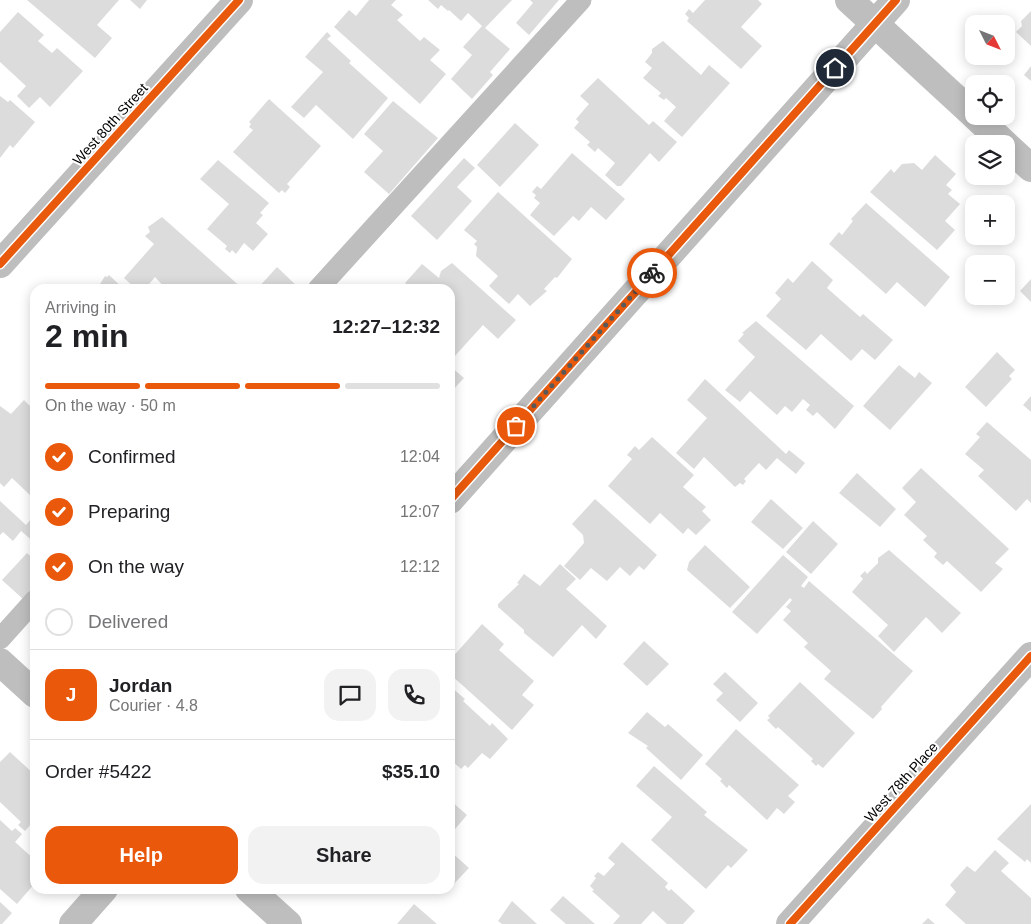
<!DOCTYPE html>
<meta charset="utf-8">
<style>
:root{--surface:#fff;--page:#f2f2f2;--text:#202124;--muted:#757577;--line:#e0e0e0;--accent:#ea580c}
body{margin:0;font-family:Helvetica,sans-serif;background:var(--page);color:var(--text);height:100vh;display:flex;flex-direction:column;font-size:19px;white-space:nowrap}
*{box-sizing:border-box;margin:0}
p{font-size:16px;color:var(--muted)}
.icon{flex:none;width:28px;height:28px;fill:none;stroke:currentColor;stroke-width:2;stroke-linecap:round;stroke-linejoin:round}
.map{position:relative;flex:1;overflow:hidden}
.sheet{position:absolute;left:30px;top:284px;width:425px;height:610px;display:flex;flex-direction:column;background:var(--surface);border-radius:15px;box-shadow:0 2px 12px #0003}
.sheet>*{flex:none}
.needle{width:32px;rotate:132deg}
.fabs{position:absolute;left:965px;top:15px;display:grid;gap:10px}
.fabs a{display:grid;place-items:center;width:50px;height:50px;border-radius:10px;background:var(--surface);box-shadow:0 2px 12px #0003;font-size:25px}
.pin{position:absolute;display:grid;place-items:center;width:42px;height:42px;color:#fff;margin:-21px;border:2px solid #fff;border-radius:50%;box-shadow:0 1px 5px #0007}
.courier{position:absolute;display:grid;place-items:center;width:50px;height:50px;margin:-25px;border:4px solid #ea580c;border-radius:50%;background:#fff;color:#222;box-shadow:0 1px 6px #0007}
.overview em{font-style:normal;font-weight:700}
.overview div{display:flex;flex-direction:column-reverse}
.overview{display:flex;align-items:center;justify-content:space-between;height:85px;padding:0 15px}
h1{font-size:32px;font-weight:700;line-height:38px}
.bar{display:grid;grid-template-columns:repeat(4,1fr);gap:8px 5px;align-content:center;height:60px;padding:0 15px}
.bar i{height:6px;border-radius:4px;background:var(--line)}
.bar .on{background:var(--accent)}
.bar p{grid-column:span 4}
.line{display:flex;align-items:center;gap:12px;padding:0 15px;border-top:1px solid var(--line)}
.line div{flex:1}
.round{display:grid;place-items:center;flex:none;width:52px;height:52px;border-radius:15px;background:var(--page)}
ol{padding:0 15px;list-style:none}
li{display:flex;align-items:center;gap:15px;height:55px}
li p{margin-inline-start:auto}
li .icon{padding:5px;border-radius:50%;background:var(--accent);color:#fff;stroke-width:4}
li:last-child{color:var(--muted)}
li i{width:28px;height:28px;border:2px solid var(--line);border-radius:50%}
.button{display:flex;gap:10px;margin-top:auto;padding:10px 15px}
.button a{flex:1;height:58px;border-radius:15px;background:var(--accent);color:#fff;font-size:20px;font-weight:700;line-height:58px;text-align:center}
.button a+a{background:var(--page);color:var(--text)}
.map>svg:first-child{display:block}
</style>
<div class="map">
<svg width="1031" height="924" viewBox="0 0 1031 924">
<rect width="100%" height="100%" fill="#fff"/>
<path fill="#dcdcdc" d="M 27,0 L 119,0 L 97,25 L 112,38 L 95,58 Z
M 130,0 L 147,0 L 140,9 Z
M 369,0 L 396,0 L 391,5 L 403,15 L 397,20 L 420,41 L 424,37 L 440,50 L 430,60 L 446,74 L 420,104 L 334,27 L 349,10 L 356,16 Z
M 428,0 L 512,0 L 485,28 L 510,49 L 490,72 L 493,75 L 472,99 L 451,79 L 472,55 L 463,47 L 482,26 L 468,13 L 461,21 L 449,10 L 448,11 L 441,5 L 438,9 Z
M 530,0 L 559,0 L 529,35 L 516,23 L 533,3 Z
M 705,0 L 758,0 L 762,4 L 741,27 L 762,46 L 741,69 L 687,21 L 689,18 L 685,14 L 689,9 L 693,13 Z
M 1031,11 L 1031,46 L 1016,32 L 1022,26 L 1021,21 Z
M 18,12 L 44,35 L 38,41 L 52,53 L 57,48 L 83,71 L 50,107 L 40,97 L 29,108 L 17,96 L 26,86 L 0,62 L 0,32 Z
M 327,32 L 331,36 L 327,39 L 351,61 L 349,63 L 388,98 L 353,139 L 316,105 L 304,118 L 291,107 L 323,72 L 305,57 Z
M 663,41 L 701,75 L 709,65 L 730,83 L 682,137 L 664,121 L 676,107 L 666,98 L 664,100 L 658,96 L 661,93 L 643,78 L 652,68 L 645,62 L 652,53 L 652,49 Z
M 1031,66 L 1031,81 L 1024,75 Z
M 598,78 L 649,125 L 653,121 L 677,142 L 659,162 L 650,153 L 621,186 L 617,186 L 605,175 L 615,163 L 598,148 L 595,152 L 587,145 L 590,142 L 574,128 L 579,122 L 576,119 L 589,104 L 580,96 Z
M 0,96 L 8,102 L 10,100 L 35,122 L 13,148 L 10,145 L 0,158 Z
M 269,99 L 321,146 L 287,184 L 290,187 L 285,193 L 282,190 L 279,193 L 233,152 L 253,130 L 249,127 L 251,124 L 249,122 Z
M 393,101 L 438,138 L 389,194 L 364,172 L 383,151 L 364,134 Z
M 515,123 L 539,145 L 500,187 L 477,165 Z
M 572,153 L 625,199 L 606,220 L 591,207 L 579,221 L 573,216 L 554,236 L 530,215 L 540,203 L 534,198 L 536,195 L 532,192 L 537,186 L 541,189 Z
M 935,155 L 956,174 L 946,185 L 952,190 L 948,194 L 960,204 L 945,221 L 955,230 L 937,250 L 870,192 L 891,169 L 894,173 L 902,164 L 914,163 L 922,170 Z
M 464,158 L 475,168 L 457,187 L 472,201 L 437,240 L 411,216 Z
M 218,160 L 269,203 L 260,213 L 263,215 L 256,223 L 268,234 L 253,251 L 244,243 L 236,254 L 232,250 L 230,253 L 225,249 L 227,246 L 207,229 L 229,204 L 200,179 Z
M 498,192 L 572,259 L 557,278 L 555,277 L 544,289 L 547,291 L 530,306 L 518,294 L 509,304 L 489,286 L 498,276 L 476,256 L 477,247 L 474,244 L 477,241 L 464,230 Z
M 866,203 L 950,277 L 925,307 L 897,282 L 886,294 L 829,244 L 839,232 L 842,235 L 853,221 L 851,219 Z
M 162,217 L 243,289 L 166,289 L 155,277 L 145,289 L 136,289 L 124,278 L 154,244 L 145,236 L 150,232 L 148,227 Z
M 812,261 L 833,280 L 827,288 L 860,317 L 863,314 L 893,340 L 875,360 L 862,349 L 851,361 L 821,334 L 806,350 L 766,316 L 781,299 L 775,293 L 788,278 L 793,283 Z
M 452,263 L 516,320 L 498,339 L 483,325 L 453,358 L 450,355 L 450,289 L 412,289 L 405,283 L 422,264 L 439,278 L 441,271 Z
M 277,267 L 300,289 L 257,289 Z
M 109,275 L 124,289 L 97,289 L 105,276 L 107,277 Z
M 1031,279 L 1031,302 L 1020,291 Z
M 756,321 L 854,406 L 835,429 L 817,412 L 813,416 L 806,410 L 810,405 L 803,399 L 792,412 L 785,406 L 777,415 L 750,391 L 740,402 L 725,390 L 755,357 L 738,341 L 744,334 L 742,333 Z
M 997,352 L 1015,370 L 1009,376 L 1012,379 L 986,407 L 965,387 Z
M 899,365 L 915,378 L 919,372 L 932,383 L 890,430 L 863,406 Z
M 450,366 L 464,378 L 450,393 Z
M 705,379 L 786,454 L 789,450 L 805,463 L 796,474 L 777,458 L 766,470 L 759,463 L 744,479 L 746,481 L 743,485 L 740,483 L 735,487 L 704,457 L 694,469 L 676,453 L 707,418 L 687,400 Z
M 1031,396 L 1031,412 L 1023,405 Z
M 24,400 L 35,411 L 35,493 L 32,497 L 12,478 L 4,487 L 0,483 L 0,406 L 11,414 Z
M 987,422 L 1031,460 L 1031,503 L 1027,499 L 1016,511 L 978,476 L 984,470 L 965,454 L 980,437 L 976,434 Z
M 652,437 L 694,475 L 683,487 L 706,507 L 702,511 L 711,520 L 696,535 L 688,528 L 683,534 L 660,513 L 650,524 L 608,486 L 632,459 L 627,455 L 635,446 L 639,450 Z
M 921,468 L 1009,549 L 995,563 L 1003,569 L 981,592 L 947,561 L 943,565 L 934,557 L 937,553 L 923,540 L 927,536 L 904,515 L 916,502 L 902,488 Z
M 857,473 L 896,509 L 880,527 L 839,493 Z
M 595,499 L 657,555 L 644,570 L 639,566 L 630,576 L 620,567 L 607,581 L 591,568 L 580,580 L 564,566 L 584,543 L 583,535 L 572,524 Z
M 771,499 L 803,528 L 783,549 L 751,522 Z
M 0,501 L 26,525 L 32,518 L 35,520 L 35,543 L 21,531 L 13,541 L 3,532 L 0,535 Z
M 813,521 L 838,544 L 811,574 L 786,552 Z
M 705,545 L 750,587 L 730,608 L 687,570 L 689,562 Z
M 889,550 L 961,613 L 942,633 L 926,617 L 894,652 L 878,636 L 888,625 L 852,592 L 863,579 L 860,576 L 865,571 L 867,574 L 878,563 L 878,558 Z
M 27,553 L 35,560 L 35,586 L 23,599 L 2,580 Z
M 783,555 L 808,577 L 801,586 L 804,588 L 809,581 L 913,671 L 881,707 L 882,709 L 873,719 L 824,679 L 831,671 L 804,647 L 808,643 L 783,620 L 791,611 L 786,607 L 792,600 L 790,598 L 757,634 L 732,612 Z
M 560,564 L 576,579 L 566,589 L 607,626 L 596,639 L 582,625 L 553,657 L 524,633 L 524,630 L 498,607 L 498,604 L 519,584 L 517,583 L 524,574 L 540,586 Z
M 482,624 L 504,644 L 499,650 L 534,681 L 522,695 L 534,705 L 512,730 L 450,674 L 450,660 Z
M 644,641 L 669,664 L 647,686 L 623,664 Z
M 725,672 L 758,703 L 740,722 L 716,700 L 723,693 L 713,684 Z
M 800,682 L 855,733 L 823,768 L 818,764 L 816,766 L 811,761 L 813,759 L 778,727 L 776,729 L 767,720 L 770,718 L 768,716 Z
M 450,686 L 465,699 L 463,701 L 490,726 L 492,723 L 508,739 L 490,759 L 482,753 L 468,768 L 465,765 L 461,769 L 450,759 Z
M 647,712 L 665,727 L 668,724 L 703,755 L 681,780 L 646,748 L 648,746 L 628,733 Z
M 736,729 L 799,785 L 788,796 L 795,802 L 784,814 L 777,808 L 767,820 L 729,785 L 727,788 L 720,781 L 722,779 L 705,764 Z
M 10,752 L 35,775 L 35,825 L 32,823 L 25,831 L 18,825 L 21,822 L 0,802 L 0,762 Z
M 654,766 L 707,812 L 704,815 L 748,850 L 731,868 L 728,865 L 706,889 L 651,840 L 672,817 L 636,786 Z
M 450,800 L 467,815 L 450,835 Z
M 1031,804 L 1031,863 L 1027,859 L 1025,862 L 997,839 Z
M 0,820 L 12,831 L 15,828 L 22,834 L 15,842 L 35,860 L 35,883 L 17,904 L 0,889 Z
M 622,842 L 668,883 L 665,887 L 669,891 L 671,889 L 695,911 L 683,924 L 667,924 L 653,911 L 641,924 L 613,924 L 620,916 L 592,891 L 594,890 L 590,886 L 596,878 L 594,876 L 598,872 L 604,876 L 615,864 L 608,858 Z
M 995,850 L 1009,863 L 1001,871 L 1031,898 L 1031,924 L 966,924 L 945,905 L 956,892 L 950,885 L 967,866 L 975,872 Z
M 450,851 L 469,868 L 450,888 Z
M 563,896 L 595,924 L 566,924 L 550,910 Z
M 512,901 L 537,924 L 502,924 L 498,921 Z
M 0,902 L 12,913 L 2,924 L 0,924 Z
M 414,904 L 437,924 L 397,924 Z
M 928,918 L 935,924 L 922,924 Z"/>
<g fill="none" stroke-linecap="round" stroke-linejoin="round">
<path stroke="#bebebe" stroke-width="21" d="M 318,289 L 581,0
M 0,639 L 35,600"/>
<path stroke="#bebebe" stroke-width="28" d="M 0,264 L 239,0
M 450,500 L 896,0
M 0,662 L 35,694
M 249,889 L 288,924
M 73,924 L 104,889
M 790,924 L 1031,656"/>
<path stroke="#bebebe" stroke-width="28" d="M 849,0 L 974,115
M 975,116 L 1005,144
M 1006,145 L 1031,168"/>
<g stroke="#fff" stroke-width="11">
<path id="cycleway" d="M 0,264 L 239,0
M 450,500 L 896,0
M 790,924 L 1031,656"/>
</g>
<use href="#cycleway" stroke="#e8590c" stroke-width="8"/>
</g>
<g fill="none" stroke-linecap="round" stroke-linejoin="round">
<path stroke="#595959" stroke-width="5" stroke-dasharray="0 9" d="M 516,426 L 652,273"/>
<path stroke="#ea580c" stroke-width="6" d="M 652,273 L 835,68"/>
</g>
<g text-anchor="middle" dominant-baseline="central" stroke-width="4" stroke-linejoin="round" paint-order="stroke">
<g font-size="14" fill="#000" stroke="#fff">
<text transform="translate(110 124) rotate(-48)">West 80th Street</text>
<text transform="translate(901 782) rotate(-48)">West 78th Place</text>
</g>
</g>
</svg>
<div class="fabs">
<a><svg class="needle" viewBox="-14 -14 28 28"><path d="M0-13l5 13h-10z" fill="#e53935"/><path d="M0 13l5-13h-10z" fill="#757577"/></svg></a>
<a><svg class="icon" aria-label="locate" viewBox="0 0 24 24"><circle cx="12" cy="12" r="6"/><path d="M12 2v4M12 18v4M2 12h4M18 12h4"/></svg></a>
<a><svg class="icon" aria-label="layers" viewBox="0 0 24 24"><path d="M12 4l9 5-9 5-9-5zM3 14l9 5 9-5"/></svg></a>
<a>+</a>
<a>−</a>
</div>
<div class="pin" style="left:516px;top:426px;background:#ea580c"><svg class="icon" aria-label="bag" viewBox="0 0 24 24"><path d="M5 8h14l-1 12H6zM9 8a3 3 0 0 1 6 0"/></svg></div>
<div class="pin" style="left:835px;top:68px;background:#1f2937"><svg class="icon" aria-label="home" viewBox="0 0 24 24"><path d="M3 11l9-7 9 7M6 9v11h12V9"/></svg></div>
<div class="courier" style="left:652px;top:273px"><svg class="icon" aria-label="bike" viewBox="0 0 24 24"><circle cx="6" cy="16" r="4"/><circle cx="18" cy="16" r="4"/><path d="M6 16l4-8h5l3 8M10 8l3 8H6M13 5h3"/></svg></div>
<section class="sheet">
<div class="overview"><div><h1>2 min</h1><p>Arriving in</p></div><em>12:27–12:32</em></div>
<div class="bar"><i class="on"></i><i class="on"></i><i class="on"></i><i></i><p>On the way · 50 m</p></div>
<ol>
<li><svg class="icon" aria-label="check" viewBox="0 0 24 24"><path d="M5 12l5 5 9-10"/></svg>Confirmed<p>12:04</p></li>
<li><svg class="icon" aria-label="check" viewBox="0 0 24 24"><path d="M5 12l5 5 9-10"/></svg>Preparing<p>12:07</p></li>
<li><svg class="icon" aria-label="check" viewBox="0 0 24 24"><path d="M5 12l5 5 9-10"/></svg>On the way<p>12:12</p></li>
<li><i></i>Delivered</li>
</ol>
<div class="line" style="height:90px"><b class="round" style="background:var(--accent);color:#fff">J</b><div><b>Jordan</b><p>Courier · 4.8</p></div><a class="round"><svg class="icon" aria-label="chat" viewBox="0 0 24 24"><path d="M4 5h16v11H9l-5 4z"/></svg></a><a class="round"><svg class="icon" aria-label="phone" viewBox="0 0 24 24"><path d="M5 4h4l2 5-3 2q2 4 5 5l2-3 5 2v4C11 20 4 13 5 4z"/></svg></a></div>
<div class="line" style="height:65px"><div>Order #5422</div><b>$35.10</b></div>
<div class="button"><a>Help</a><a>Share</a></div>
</section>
</div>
